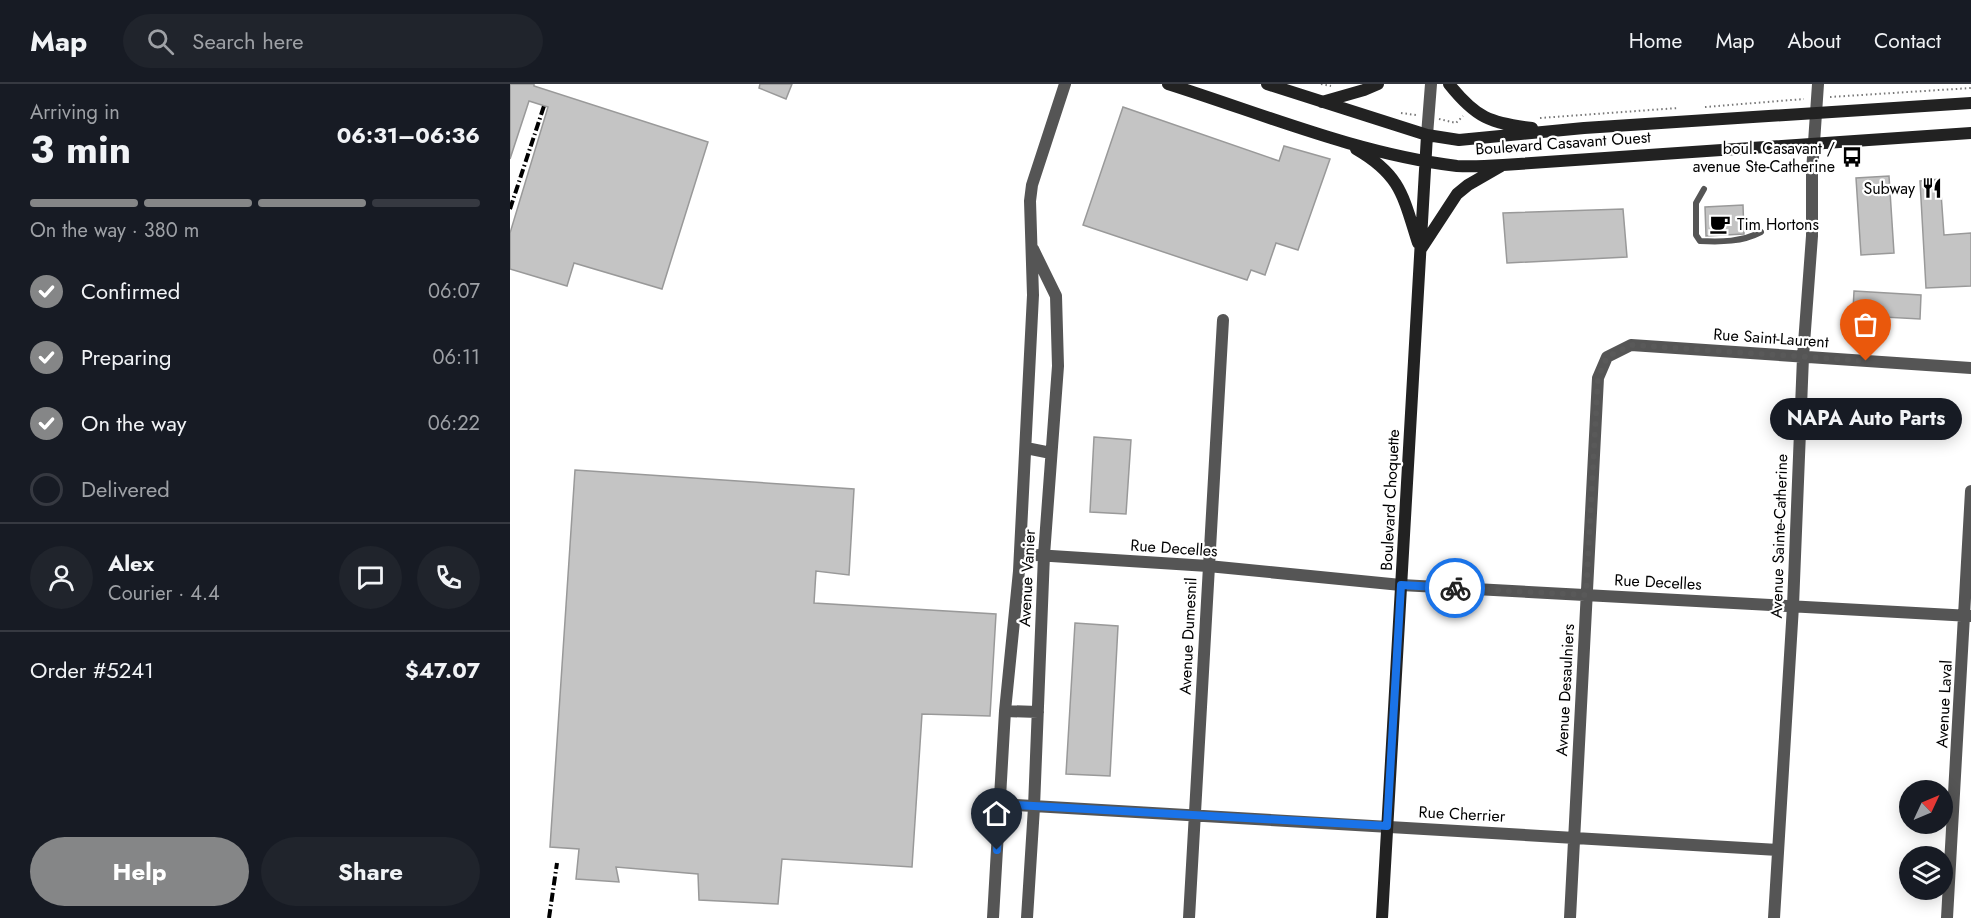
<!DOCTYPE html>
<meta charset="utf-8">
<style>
:root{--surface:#171b24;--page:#20242c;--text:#f1f3f6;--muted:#9ea1a6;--line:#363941;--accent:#858687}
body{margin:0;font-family:Jost,sans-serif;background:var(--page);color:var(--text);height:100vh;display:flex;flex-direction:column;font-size:22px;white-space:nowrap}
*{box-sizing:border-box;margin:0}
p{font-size:20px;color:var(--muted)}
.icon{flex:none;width:33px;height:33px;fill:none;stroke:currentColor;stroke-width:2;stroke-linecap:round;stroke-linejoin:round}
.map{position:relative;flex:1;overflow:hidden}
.side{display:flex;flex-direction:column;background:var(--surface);width:510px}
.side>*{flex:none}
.needle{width:39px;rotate:46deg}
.controls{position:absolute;left:1389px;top:696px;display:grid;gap:12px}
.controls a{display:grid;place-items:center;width:54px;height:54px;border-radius:50%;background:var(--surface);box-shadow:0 3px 15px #0003;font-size:30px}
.pin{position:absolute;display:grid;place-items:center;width:51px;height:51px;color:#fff;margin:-62px -26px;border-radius:50% 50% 50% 0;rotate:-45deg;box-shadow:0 0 6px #0007}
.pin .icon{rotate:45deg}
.courier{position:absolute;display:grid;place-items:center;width:60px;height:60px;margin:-30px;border:4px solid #1a73e8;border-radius:50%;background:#fff;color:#222;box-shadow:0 2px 8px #0007}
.bubble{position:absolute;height:42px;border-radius:21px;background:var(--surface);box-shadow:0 3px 15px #0003;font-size:20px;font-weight:700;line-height:42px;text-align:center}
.head em{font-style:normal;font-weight:700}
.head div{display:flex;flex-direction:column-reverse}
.head{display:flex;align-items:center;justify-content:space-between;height:102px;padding:0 30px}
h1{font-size:39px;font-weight:700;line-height:45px}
.bar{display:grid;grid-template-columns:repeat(4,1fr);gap:9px 6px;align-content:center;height:72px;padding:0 30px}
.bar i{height:8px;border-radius:4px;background:var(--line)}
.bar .on{background:var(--accent)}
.bar p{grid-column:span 4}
.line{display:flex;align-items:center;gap:15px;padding:0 30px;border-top:2px solid var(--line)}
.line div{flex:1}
.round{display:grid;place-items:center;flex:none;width:63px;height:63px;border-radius:32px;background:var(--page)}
ol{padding:0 30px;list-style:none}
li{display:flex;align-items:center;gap:18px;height:66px}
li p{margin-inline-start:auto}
li .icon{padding:6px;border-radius:50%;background:var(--accent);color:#fff;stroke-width:4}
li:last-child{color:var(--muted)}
li i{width:33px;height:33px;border:3px solid var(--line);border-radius:50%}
.action{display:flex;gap:12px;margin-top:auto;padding:12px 30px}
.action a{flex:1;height:69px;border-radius:36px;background:var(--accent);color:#fff;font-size:24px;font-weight:700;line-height:69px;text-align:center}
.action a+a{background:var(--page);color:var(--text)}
header{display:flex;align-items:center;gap:36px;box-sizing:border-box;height:84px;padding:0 30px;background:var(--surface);border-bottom:2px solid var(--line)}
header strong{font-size:28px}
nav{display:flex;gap:33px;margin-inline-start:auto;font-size:21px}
.search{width:420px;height:54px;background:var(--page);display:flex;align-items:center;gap:15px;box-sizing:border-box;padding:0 21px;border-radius:33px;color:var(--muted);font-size:22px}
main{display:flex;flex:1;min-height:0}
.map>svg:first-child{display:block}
</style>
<header>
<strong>Map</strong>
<div class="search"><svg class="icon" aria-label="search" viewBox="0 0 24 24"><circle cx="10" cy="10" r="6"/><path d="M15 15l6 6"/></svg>Search here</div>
<nav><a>Home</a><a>Map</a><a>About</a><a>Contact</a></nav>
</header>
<main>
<section class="side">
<div class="head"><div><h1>3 min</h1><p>Arriving in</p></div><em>06:31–06:36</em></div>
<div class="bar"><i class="on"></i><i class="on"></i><i class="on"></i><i></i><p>On the way · 380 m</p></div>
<ol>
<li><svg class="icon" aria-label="check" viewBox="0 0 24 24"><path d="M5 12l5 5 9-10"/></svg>Confirmed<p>06:07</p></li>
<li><svg class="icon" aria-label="check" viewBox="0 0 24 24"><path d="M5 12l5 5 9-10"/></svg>Preparing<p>06:11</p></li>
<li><svg class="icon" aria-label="check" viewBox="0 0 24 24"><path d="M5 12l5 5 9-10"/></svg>On the way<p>06:22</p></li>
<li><i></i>Delivered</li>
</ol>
<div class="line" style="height:108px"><a class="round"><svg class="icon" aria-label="person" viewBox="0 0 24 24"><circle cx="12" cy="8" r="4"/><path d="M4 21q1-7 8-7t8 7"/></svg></a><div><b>Alex</b><p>Courier · 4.4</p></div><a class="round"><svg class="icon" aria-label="chat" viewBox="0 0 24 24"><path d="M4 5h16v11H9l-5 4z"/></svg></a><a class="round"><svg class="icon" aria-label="phone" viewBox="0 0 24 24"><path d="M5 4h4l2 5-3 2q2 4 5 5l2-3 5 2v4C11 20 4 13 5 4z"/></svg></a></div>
<div class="line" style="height:78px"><div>Order #5241</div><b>$47.07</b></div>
<div class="action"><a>Help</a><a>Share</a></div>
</section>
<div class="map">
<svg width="1461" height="834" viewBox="0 0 1461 834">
<rect width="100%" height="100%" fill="#fff"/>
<path fill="#c4c4c4" stroke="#999" stroke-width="1.5" d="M 0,0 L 24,0 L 24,2 L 198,58 L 152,205 L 64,179 L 57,202 L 0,185 L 0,149 L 38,23 L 19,17 L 0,75 Z
M 250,0 L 282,0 L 276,15 L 249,4 Z
M 613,23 L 769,77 L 774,62 L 820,75 L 788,166 L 766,159 L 755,191 L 741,186 L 737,196 L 573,141 Z
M 1379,92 L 1384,169 L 1351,171 L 1346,94 Z
M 1430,95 L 1434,151 L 1461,149 L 1461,202 L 1416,204 L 1410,97 Z
M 1233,121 L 1234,150 L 1196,152 L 1195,123 Z
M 1113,125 L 1117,173 L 997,179 L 993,129 Z
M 1344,207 L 1411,211 L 1410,235 L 1374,233 L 1373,247 L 1342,246 Z
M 584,353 L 621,356 L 616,430 L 580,428 Z
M 65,386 L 344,405 L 339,491 L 306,487 L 304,519 L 486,530 L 480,632 L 412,630 L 402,783 L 272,775 L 268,820 L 189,816 L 188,790 L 106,783 L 109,798 L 66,795 L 69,765 L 40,763 Z
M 565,539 L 608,542 L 600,692 L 556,690 Z"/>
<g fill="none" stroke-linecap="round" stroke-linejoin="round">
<path stroke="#777" stroke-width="2" stroke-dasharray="1.5 3" stroke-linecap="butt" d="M 811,0 L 821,2
M 1320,13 L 1461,4
M 1195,23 L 1294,15
M 891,29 L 906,31
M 1030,34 L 1168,24
M 929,35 L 946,39 L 953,32"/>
<path stroke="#555" stroke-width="6" d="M 1194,105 L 1186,119 L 1186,151 L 1190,157 C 1211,158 1232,158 1251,148"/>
<path stroke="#555" stroke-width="12" d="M 516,364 L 541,369
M 510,470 L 698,482 L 891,501 L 1461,532
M 495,627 L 528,628
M 490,720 L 1268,766
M 483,834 L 495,627 L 509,487 L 523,211 L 520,117 L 522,101 L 555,0
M 517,834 L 524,723 L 534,471 L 548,282 L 546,212 L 523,165
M 679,834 L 713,236
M 1060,834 L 1088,294 L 1097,273 L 1121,261 L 1461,284
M 1264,834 L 1283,522 L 1293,273 L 1302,152 L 1302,88 L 1308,0
M 1437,834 L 1461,407"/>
<path stroke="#555" stroke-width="12" d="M 917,51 L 921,0"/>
<path stroke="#222" stroke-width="12" d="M 658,0 C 753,30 848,70 947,82 C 962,83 978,82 993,81 L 1461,49
M 757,0 L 917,51 L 949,56 L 1074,44 L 1461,19
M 939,0 C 966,34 980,39 1022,44
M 812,18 L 854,6 L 868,0
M 846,65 C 891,91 893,112 908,159
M 911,165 L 947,110 L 958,101 L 991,82
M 872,834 L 917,51"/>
<path stroke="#000" stroke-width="4" stroke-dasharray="9 3 1.5 3" stroke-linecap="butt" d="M 0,125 L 34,22
M 39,834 L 47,779"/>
</g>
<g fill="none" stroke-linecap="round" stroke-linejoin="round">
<path stroke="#595959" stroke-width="6" stroke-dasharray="0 10.8" d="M 945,504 L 1076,511 L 1088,294 L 1097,273 L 1121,261 L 1356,277"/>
<path stroke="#1a73e8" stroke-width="8" d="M 487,766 L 490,720 L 877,742 L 891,501 L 945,504"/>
</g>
<defs>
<g id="bus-bare" transform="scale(1.62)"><path d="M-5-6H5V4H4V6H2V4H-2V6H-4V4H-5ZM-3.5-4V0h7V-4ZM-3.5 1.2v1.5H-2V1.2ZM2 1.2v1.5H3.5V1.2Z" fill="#000" stroke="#fff" stroke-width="2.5" paint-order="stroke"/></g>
<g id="restaurant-bare" transform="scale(1.62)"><path d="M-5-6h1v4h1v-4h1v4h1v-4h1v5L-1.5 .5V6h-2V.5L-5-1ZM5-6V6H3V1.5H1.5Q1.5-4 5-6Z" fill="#000" stroke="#fff" stroke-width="2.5" paint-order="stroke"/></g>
<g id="cafe-bare" transform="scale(1.62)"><path d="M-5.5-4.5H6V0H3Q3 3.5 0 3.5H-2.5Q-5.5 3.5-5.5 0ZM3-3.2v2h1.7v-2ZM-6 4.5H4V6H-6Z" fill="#000" stroke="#fff" stroke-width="2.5" paint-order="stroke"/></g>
</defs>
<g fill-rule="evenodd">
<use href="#bus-bare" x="1342" y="73"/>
<use href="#restaurant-bare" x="1422" y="104"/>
<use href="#cafe-bare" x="1210" y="140"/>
</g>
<g text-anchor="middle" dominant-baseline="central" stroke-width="4.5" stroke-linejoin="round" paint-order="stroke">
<g font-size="16" fill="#000" stroke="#fff">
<text transform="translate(1053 59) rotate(-4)">Boulevard Casavant Ouest</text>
<text transform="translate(1261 254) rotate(4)">Rue Saint-Laurent</text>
<text transform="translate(880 416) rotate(-87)">Boulevard Choquette</text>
<text transform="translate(1269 452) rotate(-88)">Avenue Sainte-Catherine</text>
<text transform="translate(664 464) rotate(4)">Rue Decelles</text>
<text transform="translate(517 494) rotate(-87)">Avenue Vanier</text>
<text transform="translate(1148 498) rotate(3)">Rue Decelles</text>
<text transform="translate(678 552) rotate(-87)">Avenue Dumesnil</text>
<text transform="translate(1055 606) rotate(-87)">Avenue Desaulniers</text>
<text transform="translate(1434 620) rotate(-87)">Avenue Laval</text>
<text transform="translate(952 730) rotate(3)">Rue Cherrier</text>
</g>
<g font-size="16" fill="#000" stroke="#fff" text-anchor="end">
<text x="1325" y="64">boul. Casavant /<tspan x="1325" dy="18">avenue Ste-Catherine</tspan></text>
<text x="1405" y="104">Subway</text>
<text x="1227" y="140" text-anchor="start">Tim Hortons</text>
</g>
</g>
</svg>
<div class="controls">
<a><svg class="needle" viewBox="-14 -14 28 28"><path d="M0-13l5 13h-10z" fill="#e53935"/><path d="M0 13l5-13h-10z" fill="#9ea1a6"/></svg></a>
<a><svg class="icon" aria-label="layers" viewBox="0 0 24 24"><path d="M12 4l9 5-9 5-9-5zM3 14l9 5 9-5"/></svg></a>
</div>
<div class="pin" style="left:1356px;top:277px;background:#ea580c"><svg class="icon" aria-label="bag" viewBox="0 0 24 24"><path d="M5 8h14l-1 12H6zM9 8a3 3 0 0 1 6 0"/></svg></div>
<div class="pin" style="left:487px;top:766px;background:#1f2937"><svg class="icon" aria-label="home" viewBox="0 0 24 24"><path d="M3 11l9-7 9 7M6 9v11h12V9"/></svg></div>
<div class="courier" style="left:945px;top:504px"><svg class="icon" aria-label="bike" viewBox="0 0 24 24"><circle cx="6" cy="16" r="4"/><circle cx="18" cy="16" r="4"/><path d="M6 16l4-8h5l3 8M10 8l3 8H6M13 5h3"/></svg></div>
<div class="bubble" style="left:1260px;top:314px;width:192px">NAPA Auto Parts</div>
</div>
</main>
